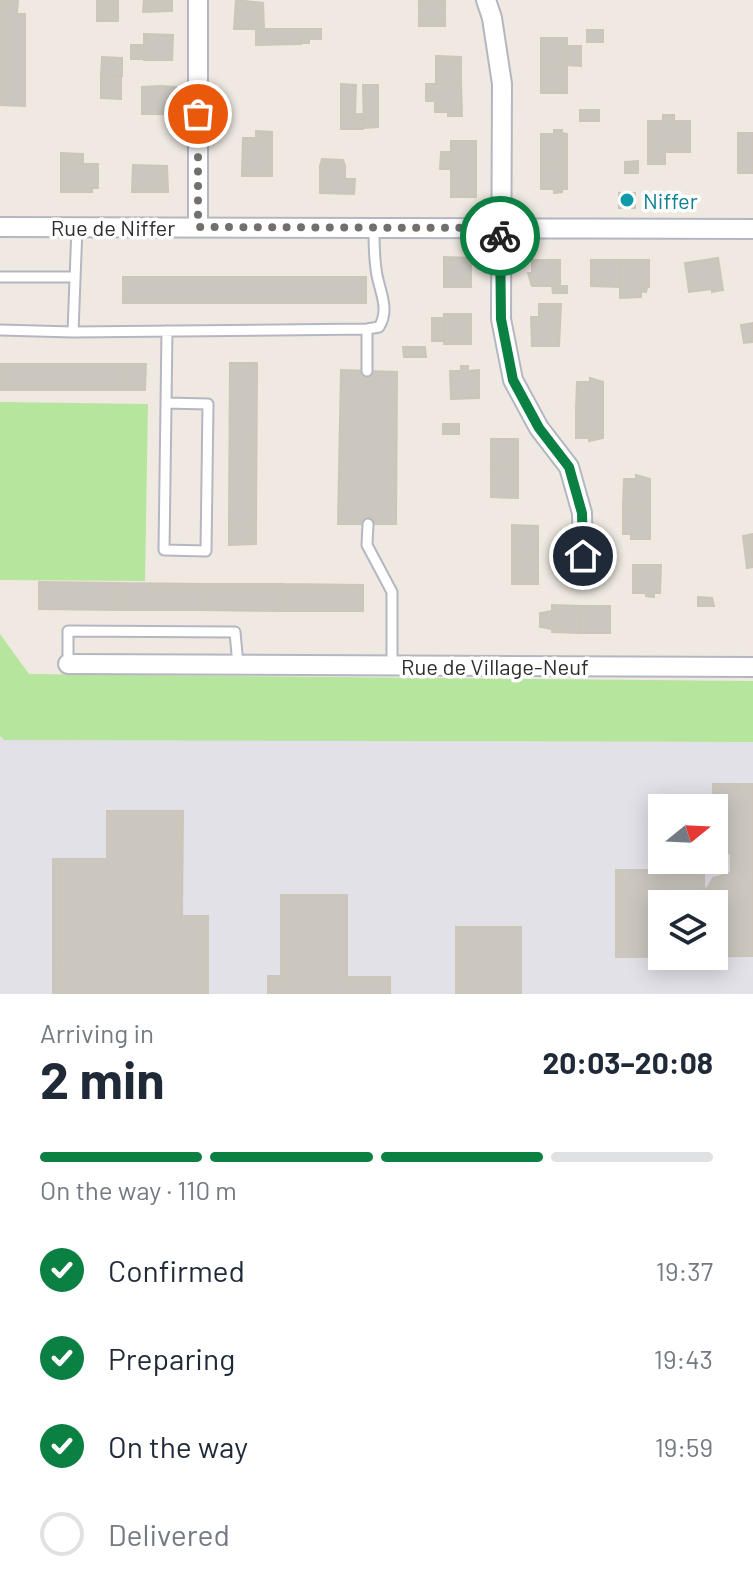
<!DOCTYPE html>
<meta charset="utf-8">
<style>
:root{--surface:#fff;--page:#f2f2f3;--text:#1f2937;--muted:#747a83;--line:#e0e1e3;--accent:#0b8043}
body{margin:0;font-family:Barlow,sans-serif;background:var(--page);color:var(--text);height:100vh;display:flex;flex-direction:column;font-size:30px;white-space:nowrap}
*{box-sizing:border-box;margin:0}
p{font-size:26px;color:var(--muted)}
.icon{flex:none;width:44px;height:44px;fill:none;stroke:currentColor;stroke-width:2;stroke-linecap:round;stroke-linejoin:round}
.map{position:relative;height:994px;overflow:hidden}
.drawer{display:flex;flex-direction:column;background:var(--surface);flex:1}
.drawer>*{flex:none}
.needle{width:52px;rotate:72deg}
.fabs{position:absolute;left:648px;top:794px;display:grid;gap:16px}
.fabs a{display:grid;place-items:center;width:80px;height:80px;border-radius:0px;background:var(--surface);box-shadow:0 4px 20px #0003;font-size:40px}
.pin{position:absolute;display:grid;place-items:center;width:68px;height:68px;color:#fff;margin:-34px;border:4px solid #fff;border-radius:50%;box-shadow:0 2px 8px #0007}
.courier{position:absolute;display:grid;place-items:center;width:80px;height:80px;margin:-40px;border:6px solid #0b8043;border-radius:50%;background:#fff;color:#222;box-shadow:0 2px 10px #0007}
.headline em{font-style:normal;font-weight:700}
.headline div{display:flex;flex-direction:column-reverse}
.headline{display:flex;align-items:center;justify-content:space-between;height:136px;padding:0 40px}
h1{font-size:52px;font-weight:700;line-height:60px}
.bar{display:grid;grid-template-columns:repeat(4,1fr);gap:12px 8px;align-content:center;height:96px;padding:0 40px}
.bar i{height:10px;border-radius:6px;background:var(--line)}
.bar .on{background:var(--accent)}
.bar p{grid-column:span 4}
ol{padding:0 40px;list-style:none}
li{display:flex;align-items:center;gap:24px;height:88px}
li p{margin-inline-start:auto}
li .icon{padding:8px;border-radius:50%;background:var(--accent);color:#fff;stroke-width:4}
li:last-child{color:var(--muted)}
li i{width:44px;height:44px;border:4px solid var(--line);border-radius:50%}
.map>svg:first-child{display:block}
</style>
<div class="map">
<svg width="753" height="994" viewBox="0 0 753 994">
<rect width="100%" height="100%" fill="#efe9e1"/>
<path fill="#e3e1e8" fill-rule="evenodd" d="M 0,736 L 4,740 L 753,742 L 753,994 L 0,994 ZM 662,808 L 714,808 L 714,860 L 662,860 ZM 662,904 L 714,904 L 714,956 L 662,956 Z"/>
<path fill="#b6e59e" d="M 0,402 L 148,404 L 145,581 L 0,580 Z
M 0,634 L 29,674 L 753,681 L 753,742 L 4,740 L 0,736 Z"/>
<path fill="#cbc7bf" stroke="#cbc5ba" stroke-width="2" fill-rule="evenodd" d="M 0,0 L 18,0 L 17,14 L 25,14 L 25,106 L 0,105 Z
M 97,0 L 118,0 L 118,10 L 97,10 Z
M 144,0 L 172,0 L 172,11 L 143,12 Z
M 236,0 L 263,3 L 264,29 L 234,29 Z
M 419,0 L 445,0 L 445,19 L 431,23 L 431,19 L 419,19 Z
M 97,10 L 118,10 L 118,21 L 97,21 Z
M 419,19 L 431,19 L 431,23 L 445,19 L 445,26 L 419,26 Z
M 256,29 L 301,29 L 301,44 L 256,45 Z
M 301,29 L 321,29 L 321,39 L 309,39 L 309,43 L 301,43 Z
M 587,30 L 603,30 L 603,42 L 587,42 Z
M 144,34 L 173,35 L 172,60 L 144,60 Z
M 541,38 L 567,38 L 567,66 L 541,66 Z
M 131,45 L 144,45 L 144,59 L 131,59 Z
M 567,46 L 581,46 L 581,66 L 567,65 Z
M 436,56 L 461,57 L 461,84 L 436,84 Z
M 102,57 L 122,58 L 122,76 L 101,77 Z
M 541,66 L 567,66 L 567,93 L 541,93 Z
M 101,77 L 121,77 L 121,89 L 101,89 Z
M 341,84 L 356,85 L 355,114 L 341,114 Z
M 426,84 L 461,84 L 462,116 L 448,116 L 448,112 L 435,112 L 435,101 L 426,101 Z
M 363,85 L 378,85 L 378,127 L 364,128 Z
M 162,86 L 176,87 L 175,114 L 142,114 L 142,87 Z
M 101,89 L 121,89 L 121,99 L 101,98 Z
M 580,110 L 599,110 L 599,121 L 580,121 Z
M 341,114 L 355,114 L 355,129 L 341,129 Z
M 355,114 L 364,114 L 363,129 L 355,129 Z
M 663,115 L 674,115 L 674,121 L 690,121 L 690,152 L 665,152 L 665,164 L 648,164 L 648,121 L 663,121 Z
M 554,130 L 562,130 L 562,133 L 567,134 L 567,162 L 541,162 L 541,134 L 554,134 Z
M 256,131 L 272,132 L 272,176 L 242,176 L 243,138 L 256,138 Z
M 738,133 L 753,133 L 753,173 L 738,173 Z
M 451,141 L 476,141 L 476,169 L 451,169 Z
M 441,152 L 451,152 L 451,169 L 440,169 Z
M 61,153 L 83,154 L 83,164 L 61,164 Z
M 322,159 L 343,160 L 345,166 L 320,166 Z
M 638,161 L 638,173 L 625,173 L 625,162 Z
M 541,162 L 567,162 L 567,189 L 562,189 L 562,192 L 554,193 L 554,189 L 541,189 Z
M 61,164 L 98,164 L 98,188 L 92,188 L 92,192 L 61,192 Z
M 133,165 L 167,166 L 168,192 L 132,192 Z
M 320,166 L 345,166 L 345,179 L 355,179 L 354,194 L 320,193 Z
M 451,169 L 476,169 L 476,197 L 451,197 Z
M 619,193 L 635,193 L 635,208 L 619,208 Z
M 444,257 L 471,258 L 471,287 L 444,287 Z
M 718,258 L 723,290 L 712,292 L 712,289 L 689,292 L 685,263 Z
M 532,260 L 560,260 L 560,286 L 532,286 L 528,273 L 532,273 Z
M 591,260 L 620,260 L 620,287 L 591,286 Z
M 620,260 L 649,260 L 649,287 L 647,287 L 646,292 L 641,291 L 641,297 L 620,298 Z
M 123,277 L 366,277 L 366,303 L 123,303 Z
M 552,286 L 567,286 L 567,293 L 553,293 Z
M 539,304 L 561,304 L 559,346 L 532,346 L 531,317 L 539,317 Z
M 444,314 L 471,314 L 471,344 L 444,344 Z
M 432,318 L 444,318 L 444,341 L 432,341 Z
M 753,323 L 753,342 L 744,343 L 741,325 Z
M 403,347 L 425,347 L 426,357 L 404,357 Z
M 230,363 L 257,363 L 256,524 L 229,524 Z
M 0,364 L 125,364 L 125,390 L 0,390 Z
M 125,364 L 146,364 L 145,390 L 125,390 Z
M 461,366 L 468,366 L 468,371 L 479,370 L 479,398 L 451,399 L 450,371 L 461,371 Z
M 341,370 L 397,372 L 396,524 L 338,524 Z
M 590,378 L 603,382 L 603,409 L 576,409 L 577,382 L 590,382 Z
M 576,409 L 603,409 L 603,438 L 589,441 L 589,438 L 576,438 Z
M 443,424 L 459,424 L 459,434 L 443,434 Z
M 491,439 L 518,439 L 518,468 L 491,468 Z
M 491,468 L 518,468 L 518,498 L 491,497 Z
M 636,475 L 650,479 L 650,506 L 623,506 L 624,479 L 636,479 Z
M 623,506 L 650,506 L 650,539 L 631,539 L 631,534 L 623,534 Z
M 229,524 L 256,524 L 256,544 L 229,545 Z
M 512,525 L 538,526 L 538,555 L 512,555 Z
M 753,534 L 753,567 L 747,568 L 743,536 Z
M 512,555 L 538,555 L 538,584 L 512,584 Z
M 633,565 L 661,565 L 660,593 L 654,593 L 654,597 L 646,596 L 646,593 L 633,593 Z
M 39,582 L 120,583 L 120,610 L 39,609 Z
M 120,583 L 201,584 L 201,610 L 120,610 Z
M 201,584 L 282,584 L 282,611 L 201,610 Z
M 282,584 L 363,585 L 363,611 L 282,611 Z
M 698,597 L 712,598 L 714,606 L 698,606 Z
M 552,605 L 581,606 L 580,633 L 552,632 L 552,629 L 540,627 L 540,613 L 552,611 Z
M 581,606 L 610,606 L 610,633 L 580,633 Z
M 713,784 L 753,784 L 753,956 L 616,957 L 616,870 L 704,870 L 704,888 L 707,889 L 713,878 L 731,873 L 731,853 L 714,853 ZM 662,904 L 714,904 L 714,956 L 662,956 Z
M 107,811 L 183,811 L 182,916 L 208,916 L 208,994 L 59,994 L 60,859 L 107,859 Z
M 53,859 L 60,859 L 59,994 L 53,994 Z
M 281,895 L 347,895 L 347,977 L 390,977 L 390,994 L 268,994 L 268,976 L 281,976 Z
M 456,927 L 521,927 L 521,994 L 456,994 Z"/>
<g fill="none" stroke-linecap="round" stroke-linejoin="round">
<g stroke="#b4b7c1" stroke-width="13">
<path id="lane" d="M 0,277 L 75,277
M 0,330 L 73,332 L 77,227
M 73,332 L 367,329 L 379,327 C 391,308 378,289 376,269 C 374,255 374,241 374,228
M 367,371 L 367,329
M 166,403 L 208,404 L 206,551 L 164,550 L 167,331
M 368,524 L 367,545 L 392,592 L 392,666
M 68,664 L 68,631 L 235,632 L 238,665"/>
</g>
<g stroke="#b4b7c1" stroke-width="22">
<path id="street" d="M 486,0 L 492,18 L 502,84 L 501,319 L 513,380 L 539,428 L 569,467 L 582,513 L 583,556
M 0,227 L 753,229
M 198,227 L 198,0
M 68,664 L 753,667"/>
</g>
<use href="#lane" stroke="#fff" stroke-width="9"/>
<use href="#street" stroke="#fff" stroke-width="18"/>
</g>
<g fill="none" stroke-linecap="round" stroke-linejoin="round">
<path stroke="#726f6d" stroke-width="8" stroke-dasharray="0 14.4" d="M 198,114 L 198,227 L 500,228 L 500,236"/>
<path stroke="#0b8043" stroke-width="10" d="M 500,236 L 501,319 L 513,380 L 539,428 L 569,467 L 582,513 L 583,556"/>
</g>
<circle fill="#0f9aa8" stroke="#fff" stroke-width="3" cx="627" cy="200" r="8"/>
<g text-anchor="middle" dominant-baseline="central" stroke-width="7" stroke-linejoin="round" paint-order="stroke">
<g font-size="22" fill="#0d838f" stroke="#fff" text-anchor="start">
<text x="643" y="200">Niffer</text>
</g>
<g font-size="22" fill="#2e2e2e" stroke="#fff">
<text x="113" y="227">Rue de Niffer</text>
<text x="495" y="666">Rue de Village-Neuf</text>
</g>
</g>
</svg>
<div class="fabs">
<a><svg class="needle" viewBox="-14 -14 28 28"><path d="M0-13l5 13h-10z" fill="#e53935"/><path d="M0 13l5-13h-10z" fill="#747a83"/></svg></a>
<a><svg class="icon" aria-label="layers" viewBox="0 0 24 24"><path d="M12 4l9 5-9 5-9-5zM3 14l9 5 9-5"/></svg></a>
</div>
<div class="pin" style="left:198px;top:114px;background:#ea580c"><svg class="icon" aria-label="bag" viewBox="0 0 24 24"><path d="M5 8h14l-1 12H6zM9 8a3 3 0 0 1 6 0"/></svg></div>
<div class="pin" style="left:583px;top:556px;background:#1f2937"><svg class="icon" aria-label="home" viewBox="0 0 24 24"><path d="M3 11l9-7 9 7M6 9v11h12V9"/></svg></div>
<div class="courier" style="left:500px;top:236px"><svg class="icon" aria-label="bike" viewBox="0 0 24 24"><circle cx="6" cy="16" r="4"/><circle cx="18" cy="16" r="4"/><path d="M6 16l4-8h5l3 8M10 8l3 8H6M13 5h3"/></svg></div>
</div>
<section class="drawer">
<div class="headline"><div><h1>2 min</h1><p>Arriving in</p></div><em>20:03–20:08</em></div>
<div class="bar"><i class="on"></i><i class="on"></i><i class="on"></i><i></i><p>On the way · 110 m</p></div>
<ol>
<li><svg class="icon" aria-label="check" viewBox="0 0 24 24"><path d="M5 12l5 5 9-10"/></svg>Confirmed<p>19:37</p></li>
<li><svg class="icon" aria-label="check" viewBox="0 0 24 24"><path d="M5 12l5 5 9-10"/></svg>Preparing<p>19:43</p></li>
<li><svg class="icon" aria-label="check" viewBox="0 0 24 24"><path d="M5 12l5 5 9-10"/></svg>On the way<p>19:59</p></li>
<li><i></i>Delivered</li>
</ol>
</section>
